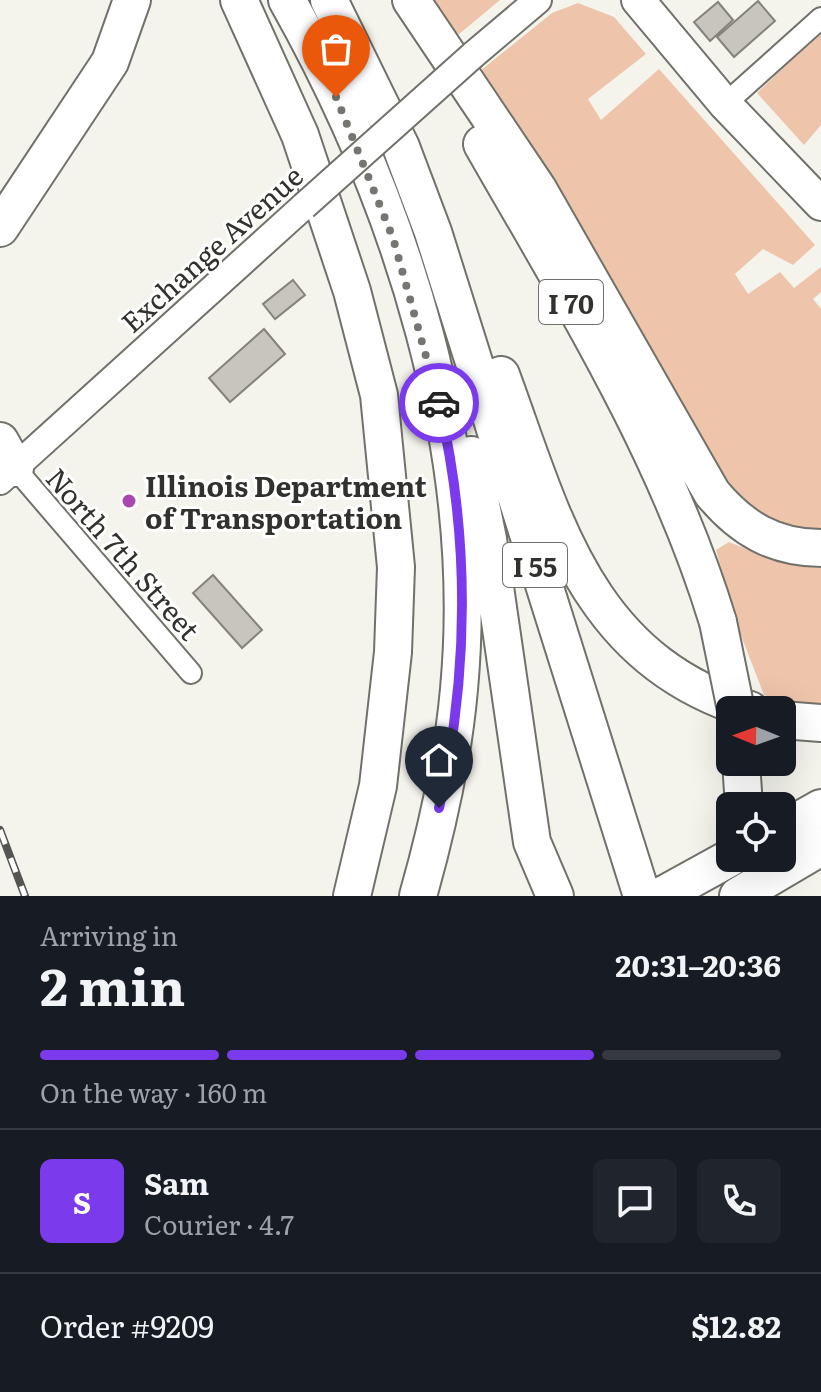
<!DOCTYPE html>
<meta charset="utf-8">
<style>
:root{--surface:#171b24;--page:#20242c;--text:#f1f3f6;--muted:#9ea1a6;--line:#363941;--accent:#7c3aed}
body{margin:0;font-family:Literata,serif;background:var(--page);color:var(--text);height:100vh;display:flex;flex-direction:column;font-size:30px;white-space:nowrap}
*{box-sizing:border-box;margin:0}
p{font-size:26px;color:var(--muted)}
.icon{flex:none;width:44px;height:44px;fill:none;stroke:currentColor;stroke-width:2;stroke-linecap:round;stroke-linejoin:round}
.map{position:relative;height:896px;overflow:hidden}
.drawer{display:flex;flex-direction:column;background:var(--surface);flex:1}
.drawer>*{flex:none}
.needle{width:52px;rotate:271deg}
.buttons{position:absolute;left:716px;top:696px;display:grid;gap:16px}
.buttons a{display:grid;place-items:center;width:80px;height:80px;border-radius:12px;background:var(--surface);box-shadow:0 8px 32px #0002;font-size:40px}
.pin{position:absolute;display:grid;place-items:center;width:68px;height:68px;color:#fff;margin:-82px -34px;border-radius:50% 50% 50% 0;rotate:-45deg;box-shadow:0 0 8px #0007}
.pin .icon{rotate:45deg}
.courier{position:absolute;display:grid;place-items:center;width:80px;height:80px;margin:-40px;border:6px solid #7c3aed;border-radius:50%;background:#fff;color:#222;box-shadow:0 2px 10px #0007}
.summary em{font-style:normal;font-weight:700}
.summary div{display:flex;flex-direction:column-reverse}
.summary{display:flex;align-items:center;justify-content:space-between;height:136px;padding:0 40px}
h1{font-size:52px;font-weight:700;line-height:60px}
.bar{display:grid;grid-template-columns:repeat(4,1fr);gap:12px 8px;align-content:center;height:96px;padding:0 40px}
.bar i{height:10px;border-radius:6px;background:var(--line)}
.bar .selected{background:var(--accent)}
.bar p{grid-column:span 4}
.line{display:flex;align-items:center;gap:20px;padding:0 40px;border-top:2px solid var(--line)}
.line div{flex:1}
.round{display:grid;place-items:center;flex:none;width:84px;height:84px;border-radius:12px;background:var(--page)}
.map>svg:first-child{display:block}
</style>
<div class="map">
<svg width="821" height="896" viewBox="0 0 821 896">
<rect width="100%" height="100%" fill="#f4f4ed"/>
<path fill="#eec4ab" d="M 430,0 L 500,0 L 458,35 Z
M 578,3 L 614,17 L 646,54 L 588,99 L 601,120 L 659,69 L 815,245 L 793,265 L 763,249 L 735,274 L 748,294 L 780,272 L 794,288 L 821,267 L 821,292 L 813,299 L 821,309 L 821,533 L 804,533 L 764,520 L 732,496 L 680,398 L 480,71 L 552,13 Z
M 821,31 L 821,125 L 804,145 L 757,93 Z
M 729,542 L 779,562 L 821,568 L 821,706 L 797,707 L 764,695 L 739,630 L 716,550 Z"/>
<path fill="#c8c4be" stroke="#85827c" stroke-width="2" d="M 758,1 L 775,21 L 734,57 L 717,37 Z
M 718,2 L 733,20 L 710,41 L 694,22 Z
M 293,280 L 305,295 L 275,319 L 263,304 Z
M 264,329 L 285,354 L 230,402 L 209,378 Z
M 213,575 L 262,630 L 242,648 L 193,593 Z"/>
<g fill="none" stroke-linecap="round" stroke-linejoin="round">
<g stroke="#71716b" stroke-width="24">
<path id="minor" d="M 725,104 L 821,18
M 15,468 L 191,673"/>
</g>
<g stroke="#71716b" stroke-width="30">
<path id="tertiary" d="M 473,55 L 538,0
M 0,481 L 304,206"/>
</g>
<g stroke="#71716b" stroke-width="36">
<path id="primary" d="M 638,0 L 725,104 L 821,204"/>
</g>
<g stroke="#71716b" stroke-width="40">
<path id="motorway" d="M 239,0 L 300,135 L 352,291 L 379,395 L 396,567 L 393,652 L 378,786 L 352,896
M 287,0 C 402,204 481,453 459,689 C 453,758 437,829 418,896
M 329,0 L 401,147 L 433,232 L 642,896
M 411,0 L 538,189 L 712,493 C 741,528 774,548 821,548
M 482,144 C 570,298 666,451 718,622
M 0,228 L 110,62 L 132,0
M 501,375 C 554,519 585,659 750,710
M 0,441 L 15,468
M 471,455 L 488,539 L 532,842 L 555,896
M 782,720 L 821,723
M 741,762 L 744,806
M 782,830 L 821,808
M 661,896 L 730,858
M 738,896 L 821,847"/>
</g>
<use href="#minor" stroke="#fff" stroke-width="20"/>
<use href="#tertiary" stroke="#fff" stroke-width="26"/>
<use href="#primary" stroke="#fff" stroke-width="32"/>
<use href="#motorway" stroke="#fff" stroke-width="36"/>
<g stroke="#555552" stroke-width="8">
<path id="rail" d="M 0,830 L 25,896"/>
</g>
<use href="#rail" stroke="#fff" stroke-width="5" stroke-dasharray="15" stroke-linecap="butt"/>
<g stroke="#71716b" stroke-width="30" stroke-linecap="butt">
<path id="tertiary-bridge" d="M 304,206 L 473,55"/>
</g>
<g stroke="#71716b" stroke-width="40" stroke-linecap="butt">
<path id="motorway-bridge" d="M 718,622 L 736,710"/>
</g>
<use href="#tertiary-bridge" stroke="#fff" stroke-width="26"/>
<use href="#motorway-bridge" stroke="#fff" stroke-width="36"/>
</g>
<g fill="none" stroke-linecap="round" stroke-linejoin="round">
<path stroke="#757571" stroke-width="8" stroke-dasharray="0 14.4" d="M 336,97 L 393,238 L 439,403"/>
<path stroke="#7c3aed" stroke-width="10" d="M 439,403 C 470,536 469,674 439,808"/>
</g>
<circle fill="#aa47ae" stroke="#fff" stroke-width="3" cx="129" cy="501" r="8"/>
<g text-anchor="middle" dominant-baseline="central" stroke-width="6" stroke-linejoin="round" paint-order="stroke">
<g fill="#fff" stroke="#6f6f6d" stroke-width="2">
<rect x="539" y="280" width="64" height="44" rx="6"/>
<rect x="503" y="543" width="64" height="44" rx="6"/>
</g>
<g font-size="26" font-weight="bold" fill="#31312e">
<text x="571" y="302">I 70</text>
<text x="535" y="565">I 55</text>
</g>
<g font-size="28" fill="#31312e" stroke="#fff">
<text transform="translate(211 248) rotate(-42)">Exchange Avenue</text>
<text transform="translate(124 553) rotate(49)">North 7th Street</text>
</g>
<g font-size="28" font-weight="bold" fill="#31312e" stroke="#fff" text-anchor="start">
<text x="145" y="485">Illinois Department<tspan x="145" dy="32">of Transportation</tspan></text>
</g>
</g>
</svg>
<div class="buttons">
<a><svg class="needle" viewBox="-14 -14 28 28"><path d="M0-13l5 13h-10z" fill="#e53935"/><path d="M0 13l5-13h-10z" fill="#9ea1a6"/></svg></a>
<a><svg class="icon" aria-label="locate" viewBox="0 0 24 24"><circle cx="12" cy="12" r="6"/><path d="M12 2v4M12 18v4M2 12h4M18 12h4"/></svg></a>
</div>
<div class="pin" style="left:336px;top:97px;background:#ea580c"><svg class="icon" aria-label="bag" viewBox="0 0 24 24"><path d="M5 8h14l-1 12H6zM9 8a3 3 0 0 1 6 0"/></svg></div>
<div class="pin" style="left:439px;top:808px;background:#1f2937"><svg class="icon" aria-label="home" viewBox="0 0 24 24"><path d="M3 11l9-7 9 7M6 9v11h12V9"/></svg></div>
<div class="courier" style="left:439px;top:403px"><svg class="icon" aria-label="car" viewBox="0 0 24 24"><path d="M5 17H2v-5l4-1 3-4h7l3 4 3 1v5h-3M9 17h6M6 11h13"/><circle cx="7" cy="17" r="2"/><circle cx="17" cy="17" r="2"/></svg></div>
</div>
<section class="drawer">
<div class="summary"><div><h1>2 min</h1><p>Arriving in</p></div><em>20:31–20:36</em></div>
<div class="bar"><i class="selected"></i><i class="selected"></i><i class="selected"></i><i></i><p>On the way · 160 m</p></div>
<div class="line" style="height:144px"><b class="round" style="background:var(--accent);color:#fff">S</b><div><b>Sam</b><p>Courier · 4.7</p></div><a class="round"><svg class="icon" aria-label="chat" viewBox="0 0 24 24"><path d="M4 5h16v11H9l-5 4z"/></svg></a><a class="round"><svg class="icon" aria-label="phone" viewBox="0 0 24 24"><path d="M5 4h4l2 5-3 2q2 4 5 5l2-3 5 2v4C11 20 4 13 5 4z"/></svg></a></div>
<div class="line" style="height:104px"><div>Order #9209</div><b>$12.82</b></div>
</section>
